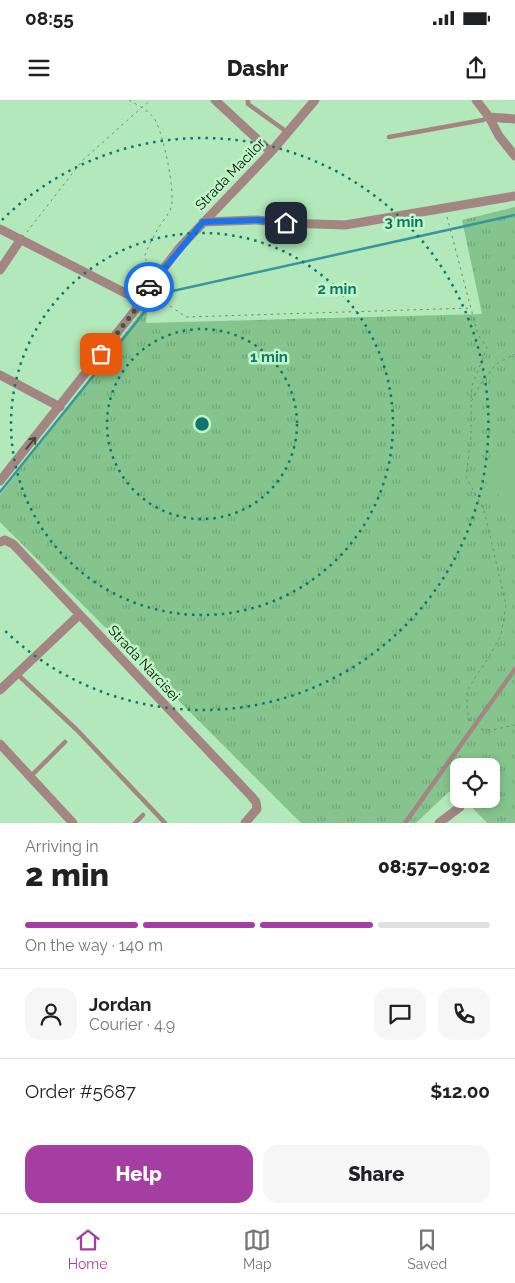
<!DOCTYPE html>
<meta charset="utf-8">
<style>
:root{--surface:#fff;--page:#f6f6f6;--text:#202124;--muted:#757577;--line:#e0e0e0;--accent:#a43ea3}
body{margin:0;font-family:Raleway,sans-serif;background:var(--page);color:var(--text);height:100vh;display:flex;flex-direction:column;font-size:19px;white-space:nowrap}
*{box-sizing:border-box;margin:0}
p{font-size:16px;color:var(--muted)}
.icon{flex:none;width:28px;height:28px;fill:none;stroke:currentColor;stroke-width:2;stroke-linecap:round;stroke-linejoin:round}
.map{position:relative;height:723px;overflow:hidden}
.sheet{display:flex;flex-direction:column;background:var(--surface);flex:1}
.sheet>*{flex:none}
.buttons{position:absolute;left:450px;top:658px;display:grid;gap:10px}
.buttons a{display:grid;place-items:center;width:50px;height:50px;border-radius:10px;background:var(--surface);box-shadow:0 2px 8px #0003;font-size:25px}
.pin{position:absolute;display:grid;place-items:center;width:42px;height:42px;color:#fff;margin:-21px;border-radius:10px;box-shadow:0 2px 8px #0006}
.courier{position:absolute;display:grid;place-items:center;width:50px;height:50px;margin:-25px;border:4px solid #1a73e8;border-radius:50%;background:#fff;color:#222;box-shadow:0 1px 6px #0007}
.overview em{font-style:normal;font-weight:800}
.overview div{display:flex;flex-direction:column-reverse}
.overview{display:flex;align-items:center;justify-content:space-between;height:85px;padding:0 25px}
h1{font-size:32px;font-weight:800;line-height:38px}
.bar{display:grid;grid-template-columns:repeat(4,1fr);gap:8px 5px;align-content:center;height:60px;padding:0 25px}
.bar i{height:6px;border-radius:4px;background:var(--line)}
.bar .selected{background:var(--accent)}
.bar p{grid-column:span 4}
.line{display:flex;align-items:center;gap:12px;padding:0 25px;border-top:1px solid var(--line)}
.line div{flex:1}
.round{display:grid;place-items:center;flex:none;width:52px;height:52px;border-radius:15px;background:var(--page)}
.button{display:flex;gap:10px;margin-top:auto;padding:10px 25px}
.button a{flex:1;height:58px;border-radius:15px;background:var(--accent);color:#fff;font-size:20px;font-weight:800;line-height:58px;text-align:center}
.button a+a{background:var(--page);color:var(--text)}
.status{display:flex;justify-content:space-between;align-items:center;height:35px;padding:0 25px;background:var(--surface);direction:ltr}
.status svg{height:14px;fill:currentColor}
header{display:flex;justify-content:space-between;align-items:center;height:65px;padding:0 25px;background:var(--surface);font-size:22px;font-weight:800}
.tab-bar{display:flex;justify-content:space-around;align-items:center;height:70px;border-top:1px solid var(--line);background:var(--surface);font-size:14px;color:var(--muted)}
.tab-bar a{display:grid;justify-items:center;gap:2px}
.tab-bar .selected{color:var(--accent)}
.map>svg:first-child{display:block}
</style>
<div class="status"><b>08:55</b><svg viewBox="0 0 49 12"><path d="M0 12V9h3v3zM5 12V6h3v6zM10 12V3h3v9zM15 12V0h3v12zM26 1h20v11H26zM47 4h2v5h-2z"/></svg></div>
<header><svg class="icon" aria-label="menu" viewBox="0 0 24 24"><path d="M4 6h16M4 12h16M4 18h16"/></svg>Dashr<svg class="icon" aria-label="share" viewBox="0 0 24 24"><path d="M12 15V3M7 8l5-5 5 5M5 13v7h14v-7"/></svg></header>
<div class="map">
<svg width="515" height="723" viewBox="0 0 515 723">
<defs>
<pattern id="grass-tufts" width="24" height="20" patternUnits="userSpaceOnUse" patternTransform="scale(1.25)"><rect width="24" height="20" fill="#85c48d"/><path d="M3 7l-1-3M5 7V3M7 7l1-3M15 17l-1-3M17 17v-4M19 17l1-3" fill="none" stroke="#71a778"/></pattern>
</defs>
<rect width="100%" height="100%" fill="#b3e9ba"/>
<path fill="url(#grass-tufts)" d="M 515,107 L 515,723 L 487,723 L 464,699 L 491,699 L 491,666 L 459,666 L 459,693 L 453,688 L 416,723 L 301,723 L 0,422 L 0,395 L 148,203 L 146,223 L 482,214 L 462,120 Z"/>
<path fill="#85c48d" d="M 515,341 L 515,413 L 480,375 Z"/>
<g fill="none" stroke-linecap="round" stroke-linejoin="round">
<path stroke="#39969e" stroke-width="2.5" d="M 0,392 L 159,194 L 515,115"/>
<path stroke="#69906f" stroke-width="1" stroke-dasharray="2.5 4" stroke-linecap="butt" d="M 129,0 C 137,5 148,10 154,18 C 163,31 176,93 171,108 C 168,115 163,121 159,127 C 153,137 148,147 144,158 L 154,167
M 447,117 L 478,235 L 487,247 L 472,286 L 471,301
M 27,132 L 82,61 L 150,0
M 154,195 L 186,217 L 472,208
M 470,621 L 467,610 L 467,590 L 489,557 L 501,535 L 506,505 L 484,410 L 466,377 L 471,337 L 471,302 L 480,285 L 496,264 L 515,254
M 481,629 L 492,630 L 515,625"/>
<path stroke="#a38581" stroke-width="4.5" d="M 248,0 L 248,4 L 287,32
M 389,37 L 483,20 L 488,17
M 17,574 L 77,630 L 165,723
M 30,677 L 65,642
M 135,723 L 143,715
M 405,723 L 515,569"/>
<path stroke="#a38581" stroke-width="9" d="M 215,0 L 271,52
M 476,0 L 489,17 L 499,36 L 515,56
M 489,17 L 515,19
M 203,122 L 257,120 L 287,123 L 345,125 L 515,96
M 0,129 L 139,200
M 0,170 L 21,139
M 0,275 L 60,307
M 0,381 L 136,209 L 139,200 L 181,146 L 271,52 L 315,0
M 0,442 L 5,440 L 13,444 L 251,696 L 256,702 L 257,709 L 245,723
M 0,590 L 79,515
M 0,644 L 73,723
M 439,723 L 460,707"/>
</g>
<defs><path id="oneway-shaft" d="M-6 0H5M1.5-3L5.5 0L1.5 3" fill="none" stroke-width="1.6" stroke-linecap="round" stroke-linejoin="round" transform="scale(1.25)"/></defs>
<use stroke="#49453c" href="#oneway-shaft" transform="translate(31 343) rotate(-51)"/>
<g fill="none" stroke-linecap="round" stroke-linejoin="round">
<path stroke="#3f5c43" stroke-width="5" stroke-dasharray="0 9" d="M 101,254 L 136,209 L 138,200 L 149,187"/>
<path stroke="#1a73e8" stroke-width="6" d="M 149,187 L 203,122 L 257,120 L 286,123"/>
</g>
<g fill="none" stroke="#0f766e" stroke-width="2.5" stroke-dasharray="2.5 5">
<circle cx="202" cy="324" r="95"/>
<circle cx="202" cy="324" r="191"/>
<path d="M2 120A286 286 0 1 1 2 528"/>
</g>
<g text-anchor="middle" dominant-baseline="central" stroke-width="5" stroke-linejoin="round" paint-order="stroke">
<g font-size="14" fill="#001003" stroke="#c0f6c7">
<text transform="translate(230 74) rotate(-46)">Strada Macilor</text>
<text transform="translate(144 563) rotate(47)">Strada Narcisei</text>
</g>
</g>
<circle cx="202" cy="324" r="8" fill="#0f766e" stroke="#c0f6c7" stroke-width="2.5"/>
<g font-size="15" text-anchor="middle" font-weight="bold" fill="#0f766e" stroke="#c0f6c7" stroke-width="5" stroke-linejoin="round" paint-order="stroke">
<text x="404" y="127">3 min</text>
<text x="337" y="194">2 min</text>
<text x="269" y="262">1 min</text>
</g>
</svg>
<div class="buttons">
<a><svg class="icon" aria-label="locate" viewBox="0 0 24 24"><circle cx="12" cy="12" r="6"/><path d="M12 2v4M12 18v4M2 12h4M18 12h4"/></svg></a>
</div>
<div class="pin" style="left:101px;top:254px;background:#ea580c"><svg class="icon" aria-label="bag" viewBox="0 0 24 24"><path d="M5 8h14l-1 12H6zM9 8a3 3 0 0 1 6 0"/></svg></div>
<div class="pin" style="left:286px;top:123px;background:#1f2937"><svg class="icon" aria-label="home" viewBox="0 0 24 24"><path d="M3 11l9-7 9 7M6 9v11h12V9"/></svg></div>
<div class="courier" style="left:149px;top:187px"><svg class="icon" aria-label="car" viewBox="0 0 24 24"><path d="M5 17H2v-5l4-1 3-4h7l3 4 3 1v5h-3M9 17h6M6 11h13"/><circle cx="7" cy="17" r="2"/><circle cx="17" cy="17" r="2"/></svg></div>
</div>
<section class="sheet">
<div class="overview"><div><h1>2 min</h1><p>Arriving in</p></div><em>08:57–09:02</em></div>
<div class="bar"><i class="selected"></i><i class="selected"></i><i class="selected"></i><i></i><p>On the way · 140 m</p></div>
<div class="line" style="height:90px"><a class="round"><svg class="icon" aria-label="person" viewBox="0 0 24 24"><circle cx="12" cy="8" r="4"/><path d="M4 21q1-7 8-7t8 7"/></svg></a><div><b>Jordan</b><p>Courier · 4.9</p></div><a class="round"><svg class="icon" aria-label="chat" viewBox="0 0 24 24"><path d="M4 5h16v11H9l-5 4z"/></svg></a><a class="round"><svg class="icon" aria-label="phone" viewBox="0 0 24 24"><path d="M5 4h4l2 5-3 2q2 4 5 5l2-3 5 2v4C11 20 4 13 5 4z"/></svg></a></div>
<div class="line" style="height:65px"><div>Order #5687</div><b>$12.00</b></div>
<div class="button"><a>Help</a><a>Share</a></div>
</section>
<nav class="tab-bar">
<a class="selected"><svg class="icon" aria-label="home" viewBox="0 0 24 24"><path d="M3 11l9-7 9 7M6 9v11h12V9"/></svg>Home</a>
<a><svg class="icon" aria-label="map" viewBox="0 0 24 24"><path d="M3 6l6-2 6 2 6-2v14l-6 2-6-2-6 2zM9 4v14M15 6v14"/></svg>Map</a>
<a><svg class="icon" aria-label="saved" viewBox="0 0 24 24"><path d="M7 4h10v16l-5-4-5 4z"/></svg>Saved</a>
</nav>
